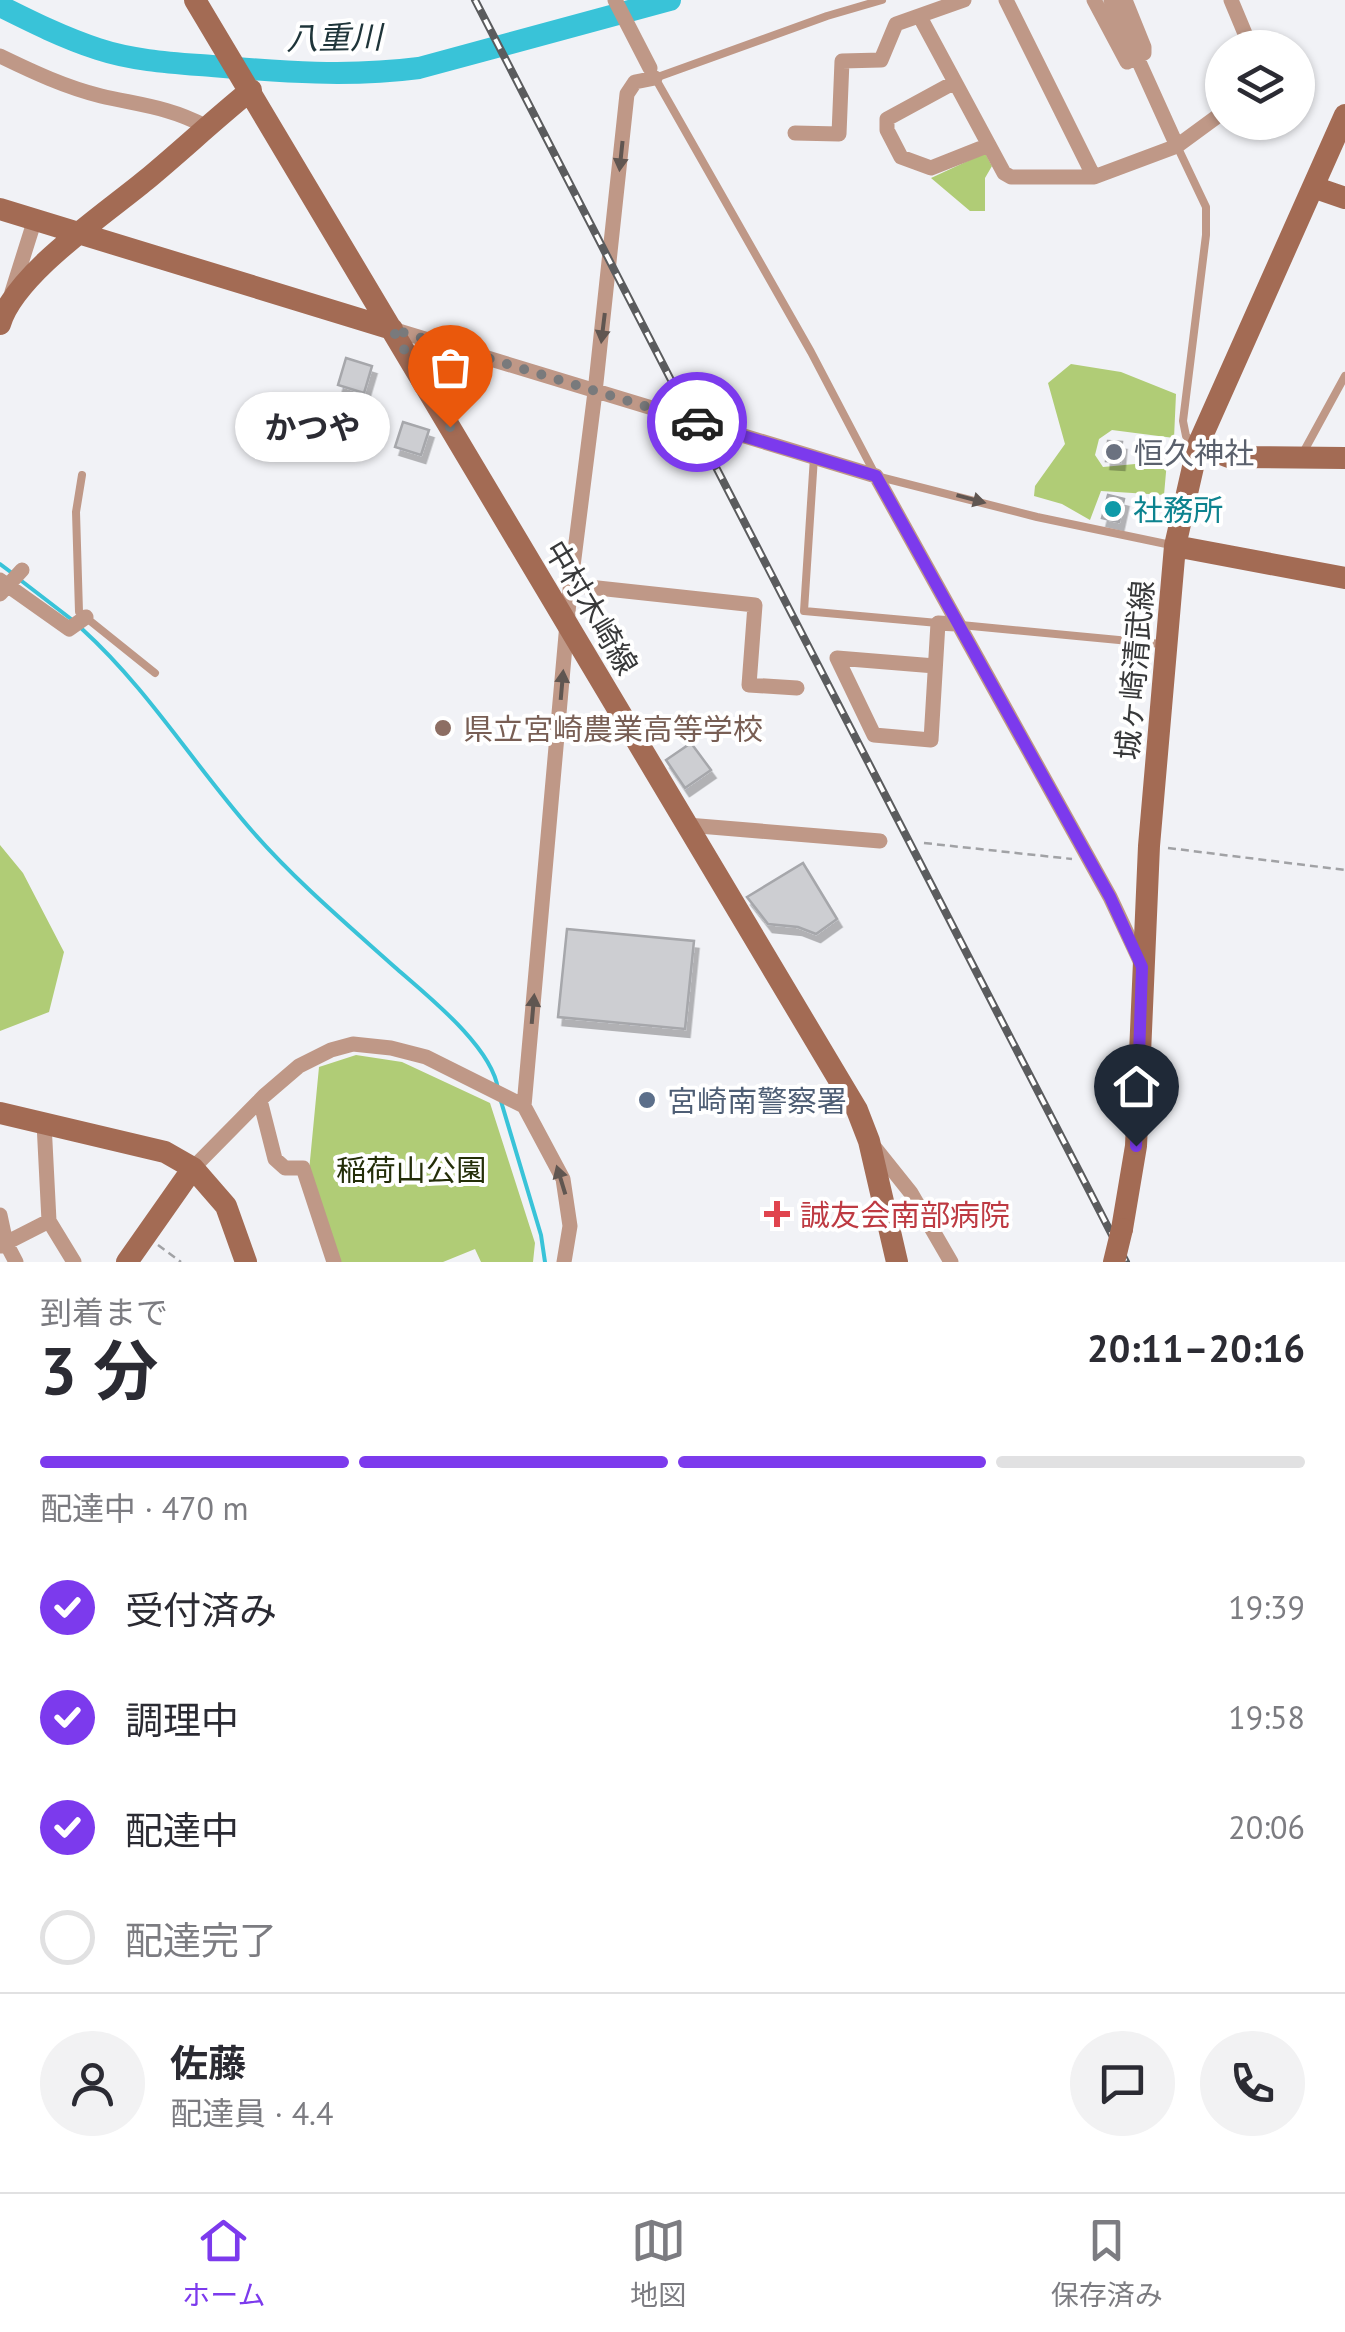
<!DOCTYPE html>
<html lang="ja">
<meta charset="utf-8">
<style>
:root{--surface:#fff;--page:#f2f2f3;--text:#2b2b33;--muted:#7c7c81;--line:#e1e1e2;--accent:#7c3aed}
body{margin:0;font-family:"PT Sans","Noto Sans JP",sans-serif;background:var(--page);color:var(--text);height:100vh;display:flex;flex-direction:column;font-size:38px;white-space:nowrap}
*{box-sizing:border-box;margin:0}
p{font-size:32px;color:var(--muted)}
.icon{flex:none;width:55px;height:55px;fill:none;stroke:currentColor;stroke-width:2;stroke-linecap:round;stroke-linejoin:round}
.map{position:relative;height:1262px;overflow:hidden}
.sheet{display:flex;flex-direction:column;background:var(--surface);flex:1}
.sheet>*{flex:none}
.controls{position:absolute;left:1205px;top:30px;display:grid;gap:20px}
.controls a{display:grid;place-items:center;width:110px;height:110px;border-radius:50%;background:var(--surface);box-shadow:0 2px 8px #0004;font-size:50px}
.pin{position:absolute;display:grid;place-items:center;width:85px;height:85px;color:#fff;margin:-102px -42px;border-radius:50% 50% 50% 0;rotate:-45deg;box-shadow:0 0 10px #0007}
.pin .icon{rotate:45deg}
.courier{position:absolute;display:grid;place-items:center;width:100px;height:100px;margin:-50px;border:8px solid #7c3aed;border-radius:50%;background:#fff;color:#222;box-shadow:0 2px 12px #0007}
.bubble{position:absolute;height:70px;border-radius:35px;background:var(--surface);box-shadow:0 2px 8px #0004;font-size:32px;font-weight:700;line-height:70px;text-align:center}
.overview em{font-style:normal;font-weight:700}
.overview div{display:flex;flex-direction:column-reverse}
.overview{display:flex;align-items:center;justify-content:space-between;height:170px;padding:0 40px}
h1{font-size:65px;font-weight:700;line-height:75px}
.bar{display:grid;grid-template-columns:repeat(4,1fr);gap:15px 10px;align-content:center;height:120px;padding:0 40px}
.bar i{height:12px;border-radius:8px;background:var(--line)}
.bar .on{background:var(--accent)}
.bar p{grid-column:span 4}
.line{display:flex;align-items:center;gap:25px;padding:0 40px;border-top:2px solid var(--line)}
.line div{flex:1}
.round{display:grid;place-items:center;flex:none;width:105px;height:105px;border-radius:52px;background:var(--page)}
ol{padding:0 40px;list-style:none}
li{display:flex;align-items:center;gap:30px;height:110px}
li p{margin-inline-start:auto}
li .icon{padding:10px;border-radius:50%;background:var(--accent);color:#fff;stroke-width:4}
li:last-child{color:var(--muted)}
li i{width:55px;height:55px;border:5px solid var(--line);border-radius:50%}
.dock{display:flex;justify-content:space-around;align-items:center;height:140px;border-top:2px solid var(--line);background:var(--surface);font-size:28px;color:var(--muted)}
.dock a{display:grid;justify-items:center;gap:5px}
.dock .on{color:var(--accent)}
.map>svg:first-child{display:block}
</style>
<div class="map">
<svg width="1345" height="1262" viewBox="0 0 1345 1262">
<defs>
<filter id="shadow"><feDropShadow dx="4.5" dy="8" stdDeviation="0" flood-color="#0004"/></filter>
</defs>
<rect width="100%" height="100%" fill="#f1f2f6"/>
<path fill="#b0cc76" d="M 985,153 L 992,166 L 985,178 L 985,211 L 970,211 L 931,178 Z
M 1071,364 L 1121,372 L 1176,394 L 1174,438 L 1112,430 L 1099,439 L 1095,455 L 1103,467 L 1167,461 L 1164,495 L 1101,491 L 1090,520 L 1062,504 L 1034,496 L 1035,486 L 1065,444 L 1048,383 Z
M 0,845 L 23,873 L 64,952 L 49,1012 L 0,1031 Z
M 356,1055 L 402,1062 L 490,1103 L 535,1243 L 533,1262 L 481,1262 L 475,1249 L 443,1262 L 340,1262 L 309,1171 L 319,1067 Z"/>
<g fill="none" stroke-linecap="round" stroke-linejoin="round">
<path stroke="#39c3d8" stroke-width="4" d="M 0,564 L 12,573
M 19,579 L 71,619
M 82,629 C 148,689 194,765 253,832 C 297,882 348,925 397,969 C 429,997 492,1047 498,1089
M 500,1098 L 541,1235 L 545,1262"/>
<path stroke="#39c3d8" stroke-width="22" d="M 0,6 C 32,22 64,38 98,49 C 134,61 175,63 212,66 C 282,72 350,77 419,68 L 670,0"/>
</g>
<path fill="#cdced2" stroke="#a6a7ab" stroke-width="2.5" filter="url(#shadow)" d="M 346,358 L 372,366 L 364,393 L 338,385 Z
M 403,422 L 429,430 L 421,455 L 395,447 Z
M 1108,441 L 1122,442 L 1120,462 L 1106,461 Z
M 1108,495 L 1124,499 L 1119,522 L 1102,518 Z
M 691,743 L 711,770 L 685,788 L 666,760 Z
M 803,863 L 837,919 L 816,934 L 798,927 L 768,924 L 747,897 Z
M 567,929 L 694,941 L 685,1029 L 558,1017 Z"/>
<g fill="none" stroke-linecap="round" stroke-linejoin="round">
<path stroke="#a1a2a5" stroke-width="2.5" stroke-dasharray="8 5" stroke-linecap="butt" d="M 924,843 L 1072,859
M 1168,848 L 1345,870
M 158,1245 L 181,1262"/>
<path stroke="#bf9887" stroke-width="8" d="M 654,76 L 811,352 L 876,476 L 1037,517 L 1171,545
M 655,78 L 827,16 L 882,0
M 1177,146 L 1206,207 L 1206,235 L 1183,421 L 1186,436 L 1194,443
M 1304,451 L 1345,376
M 814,457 L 804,611 L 938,623
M 82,475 L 76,512 L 79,612 L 155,673
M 961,625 L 1161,644"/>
<path stroke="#bf9887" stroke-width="15" d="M 615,0 L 650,68
M 1006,0 L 1094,177
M 1094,0 L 1127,62 L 1144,53 L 1144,47 L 1125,0
M 1111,0 L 1177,146
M 1231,0 L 1251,48
M 920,17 L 1004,173 L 1011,177 L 1094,177 L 1177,146 L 1222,113
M 0,56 C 33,72 65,87 101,96 C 140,105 169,107 205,126
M 955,82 L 887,119 L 887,130 L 901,157 L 931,168 L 989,145
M 795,133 L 839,134 L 842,61 L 881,60 L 896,24 L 964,0
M 12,292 L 35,219
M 392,329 L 876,476 L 1110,897 L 1141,963
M 0,580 L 69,629 L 86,617
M 570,585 L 755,605 L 749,685 L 797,688
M 0,594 L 22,570
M 935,666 L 837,658 L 874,735 L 931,740 L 938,623 L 956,624
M 687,825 L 880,841
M 260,1100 L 275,1159 L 285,1168 L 303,1168 L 334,1262
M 524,1106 L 570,590 L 595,392 L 627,94 L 635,82 L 655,78
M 44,1123 L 49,1221 L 74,1262
M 875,1148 L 911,1193 L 951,1262
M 193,1168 L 264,1096 L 299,1066 L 331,1050 L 353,1044 L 391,1048 L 426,1057 L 524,1106 L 563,1179 L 570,1226 L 564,1262
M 0,1215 L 6,1243 L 16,1262
M 0,1246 L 49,1221"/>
<path stroke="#a36b54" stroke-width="22" d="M 195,0 L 857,1110 L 869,1141 L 897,1262
M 1313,187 L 1345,198
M 0,209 L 392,329
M 0,324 C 15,274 105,214 146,180 C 181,151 215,119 251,90
M 1198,445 L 1229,457 L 1345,458
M 1175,546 L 1345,578
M 0,1113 L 165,1152 L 193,1168 L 226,1206 L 246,1262
M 1122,1229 L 1136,1146 L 1149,846 L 1175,546 L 1198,445 L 1345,115
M 127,1262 L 193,1168"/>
<g stroke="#5b5c5e" stroke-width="8">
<path id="rail" d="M 475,0 L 1126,1262"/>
</g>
<use href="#rail" stroke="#fff" stroke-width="4" stroke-dasharray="11" stroke-linecap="butt"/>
<path stroke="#a36b54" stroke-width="22" d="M 1114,1262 L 1122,1229"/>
</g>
<defs><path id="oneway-solid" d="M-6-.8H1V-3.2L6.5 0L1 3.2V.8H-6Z" transform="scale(2.5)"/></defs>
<g fill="#605651">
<use href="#oneway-solid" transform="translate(621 156) rotate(96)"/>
<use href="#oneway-solid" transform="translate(603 328) rotate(97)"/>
<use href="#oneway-solid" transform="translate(971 499) rotate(15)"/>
<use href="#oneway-solid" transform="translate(562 685) rotate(-85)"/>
<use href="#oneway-solid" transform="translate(533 1009) rotate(-85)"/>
<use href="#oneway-solid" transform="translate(561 1180) rotate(-107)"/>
</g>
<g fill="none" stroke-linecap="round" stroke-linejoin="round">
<path stroke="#797a7c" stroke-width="10" stroke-dasharray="0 18" d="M 450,427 L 392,329 L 697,422"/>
<path stroke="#7c3aed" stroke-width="12" d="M 697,422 L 876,476 L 1110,897 L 1142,967 L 1136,1146"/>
</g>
<circle fill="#6b7280" stroke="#fff" stroke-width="4" cx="1114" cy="452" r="10"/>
<circle fill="#0f9aa8" stroke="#fff" stroke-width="4" cx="1113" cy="509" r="10"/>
<circle fill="#8d6e63" stroke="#fff" stroke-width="4" cx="443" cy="728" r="10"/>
<circle fill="#5c6f8a" stroke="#fff" stroke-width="4" cx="647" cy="1100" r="10"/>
<path fill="#e0444e" stroke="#fff" stroke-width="4" d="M772 1199h10v10h10v10h-10v10h-10v-10h-10v-10h10z"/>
<g text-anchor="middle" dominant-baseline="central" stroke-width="8" stroke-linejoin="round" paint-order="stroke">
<g font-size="30" fill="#5b616d" stroke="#fff" text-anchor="start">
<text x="1134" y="452">恒久神社</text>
</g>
<g font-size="30" fill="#0d838f" stroke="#fff" text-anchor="start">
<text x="1133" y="509">社務所</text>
</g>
<g font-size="30" fill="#38393a" stroke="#fff">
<text transform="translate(592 607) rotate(59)">中村木崎線</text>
<text transform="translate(1134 670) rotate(-85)">城ヶ崎清武線</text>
</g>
<g font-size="30" fill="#785e54" stroke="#fff" text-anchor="start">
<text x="463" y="728">県立宮崎農業高等学校</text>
</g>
<g font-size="30" fill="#4e5e75" stroke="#fff" text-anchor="start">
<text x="667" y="1100">宮崎南警察署</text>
</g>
<g font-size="30" fill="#242e09" stroke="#fff">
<text x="411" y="1169">稲荷山公園</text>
</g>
<g font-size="30" fill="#be3a42" stroke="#fff" text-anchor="start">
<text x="800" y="1214">誠友会南部病院</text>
</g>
<g font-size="32" font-style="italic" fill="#1e3439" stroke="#fff">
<text transform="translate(334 37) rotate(-1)">八重川</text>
</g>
</g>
</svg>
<div class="controls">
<a><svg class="icon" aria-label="layers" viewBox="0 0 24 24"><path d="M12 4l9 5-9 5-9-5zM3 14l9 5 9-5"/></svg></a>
</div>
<div class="pin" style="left:450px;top:427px;background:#ea580c"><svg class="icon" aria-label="bag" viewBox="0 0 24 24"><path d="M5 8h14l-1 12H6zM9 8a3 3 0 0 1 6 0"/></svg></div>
<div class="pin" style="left:1136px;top:1146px;background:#1f2937"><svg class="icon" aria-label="home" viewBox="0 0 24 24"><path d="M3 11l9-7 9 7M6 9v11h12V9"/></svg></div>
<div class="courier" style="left:697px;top:422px"><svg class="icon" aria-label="car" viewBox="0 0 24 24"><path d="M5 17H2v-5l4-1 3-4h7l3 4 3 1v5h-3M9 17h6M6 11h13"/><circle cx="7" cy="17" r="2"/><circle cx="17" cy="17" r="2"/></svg></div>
<div class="bubble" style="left:235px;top:392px;width:155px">かつや</div>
</div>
<section class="sheet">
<div class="overview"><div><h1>3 分</h1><p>到着まで</p></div><em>20:11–20:16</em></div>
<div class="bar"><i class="on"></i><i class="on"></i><i class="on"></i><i></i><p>配達中 · 470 m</p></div>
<ol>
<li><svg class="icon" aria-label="check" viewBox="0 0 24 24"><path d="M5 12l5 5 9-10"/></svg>受付済み<p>19:39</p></li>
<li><svg class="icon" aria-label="check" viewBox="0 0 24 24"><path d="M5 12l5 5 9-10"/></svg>調理中<p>19:58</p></li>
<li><svg class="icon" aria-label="check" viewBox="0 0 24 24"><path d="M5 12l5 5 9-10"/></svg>配達中<p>20:06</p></li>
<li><i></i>配達完了</li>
</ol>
<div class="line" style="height:180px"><a class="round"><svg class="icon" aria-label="person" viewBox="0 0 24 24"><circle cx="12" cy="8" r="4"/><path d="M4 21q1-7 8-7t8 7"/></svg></a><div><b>佐藤</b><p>配達員 · 4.4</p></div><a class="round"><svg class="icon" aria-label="chat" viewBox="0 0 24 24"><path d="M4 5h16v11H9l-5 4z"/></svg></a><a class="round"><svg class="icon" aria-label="phone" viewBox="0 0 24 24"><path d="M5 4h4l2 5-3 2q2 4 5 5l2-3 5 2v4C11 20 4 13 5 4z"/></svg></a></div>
</section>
<nav class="dock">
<a class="on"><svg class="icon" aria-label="home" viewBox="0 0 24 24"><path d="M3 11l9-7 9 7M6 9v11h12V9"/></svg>ホーム</a>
<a><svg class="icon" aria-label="map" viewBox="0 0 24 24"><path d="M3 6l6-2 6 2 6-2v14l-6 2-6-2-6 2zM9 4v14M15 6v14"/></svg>地図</a>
<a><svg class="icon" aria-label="saved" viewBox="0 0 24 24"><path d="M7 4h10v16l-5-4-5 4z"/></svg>保存済み</a>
</nav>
